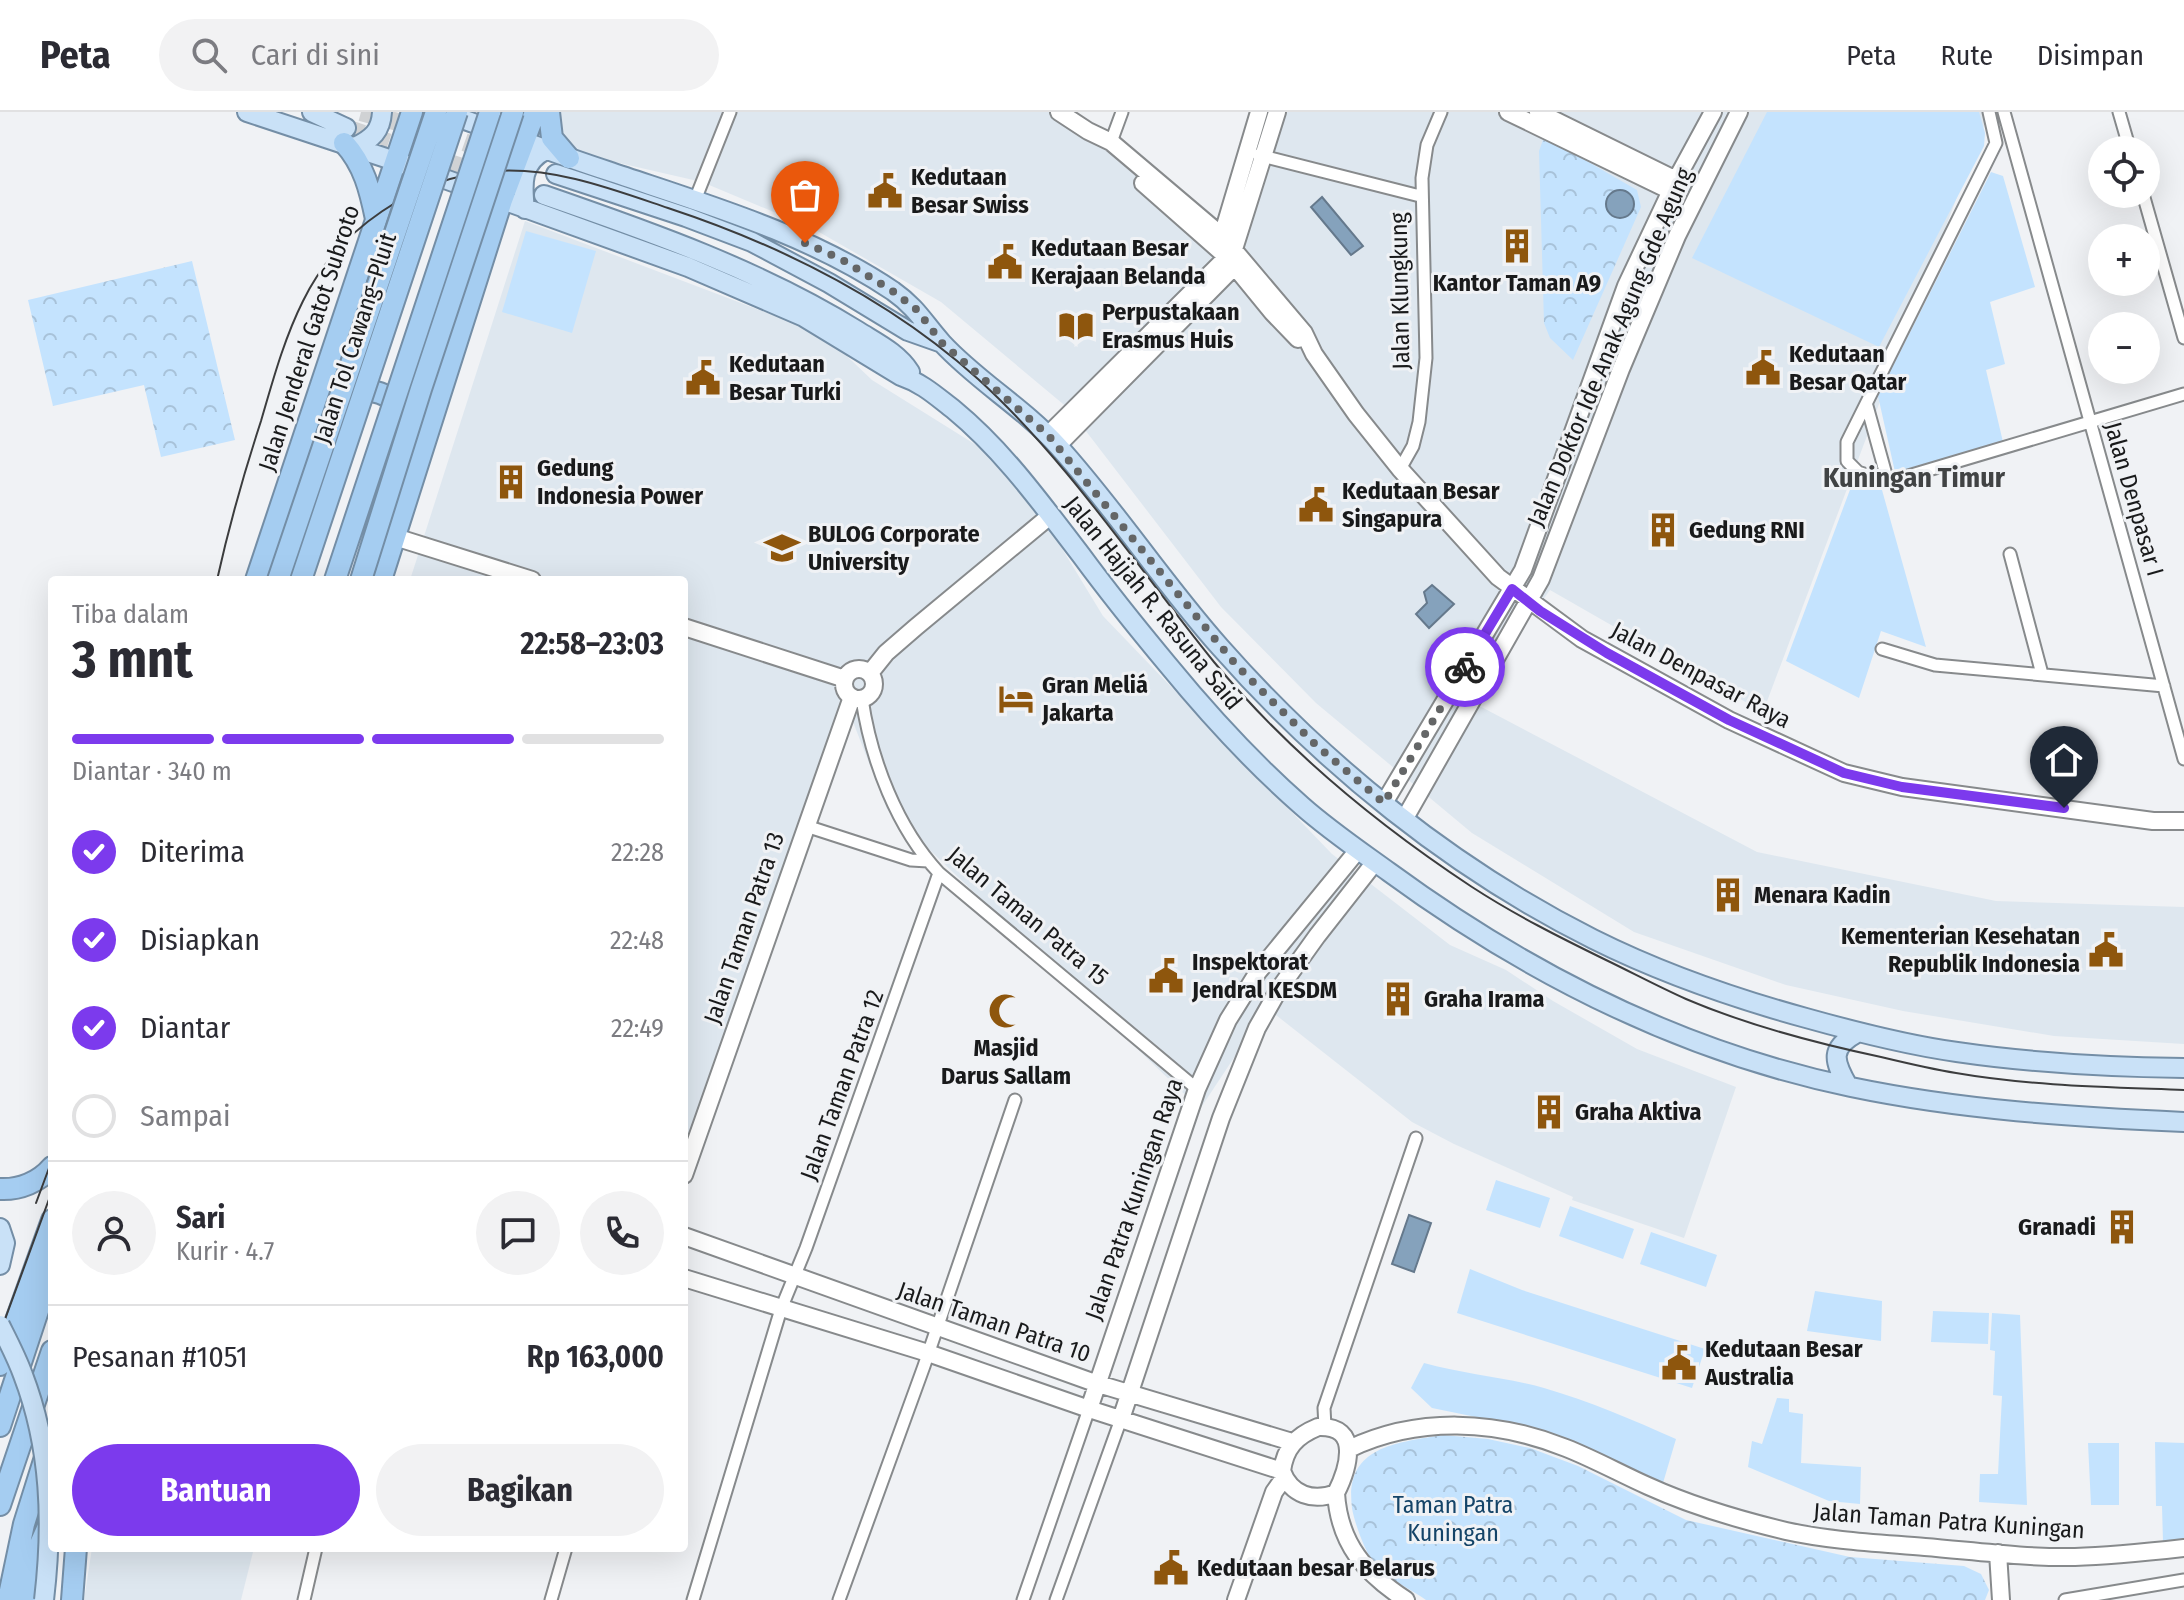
<!DOCTYPE html>
<html lang="id">
<meta charset="utf-8">
<style>
:root{--surface:#fff;--page:#f2f2f3;--text:#2b2b33;--muted:#7c7c81;--line:#e1e1e2;--accent:#7c3aed}
body{margin:0;font-family:"Fira Sans Condensed",sans-serif;background:var(--page);color:var(--text);height:100vh;display:flex;flex-direction:column;font-size:30px;white-space:nowrap}
*{box-sizing:border-box;margin:0}
p{font-size:26px;color:var(--muted)}
.icon{flex:none;width:44px;height:44px;fill:none;stroke:currentColor;stroke-width:2;stroke-linecap:round;stroke-linejoin:round}
.map{position:relative;flex:1;overflow:hidden}
.side{position:absolute;left:48px;top:464px;width:640px;height:976px;display:flex;flex-direction:column;background:var(--surface);border-radius:8px;box-shadow:0 8px 32px #0002}
.side>*{flex:none}
.tools{position:absolute;left:2088px;top:24px;display:grid;gap:16px}
.tools a{display:grid;place-items:center;width:72px;height:72px;border-radius:50%;background:var(--surface);box-shadow:0 8px 32px #0002;font-size:40px}
.pin{position:absolute;display:grid;place-items:center;width:68px;height:68px;color:#fff;margin:-82px -34px;border-radius:50% 50% 50% 0;rotate:-45deg;box-shadow:0 0 8px #0007}
.pin .icon{rotate:45deg}
.courier{position:absolute;display:grid;place-items:center;width:80px;height:80px;margin:-40px;border:6px solid #7c3aed;border-radius:50%;background:#fff;color:#222;box-shadow:0 2px 10px #0007}
.headline em{font-style:normal;font-weight:700}
.headline div{display:flex;flex-direction:column-reverse}
.headline{display:flex;align-items:center;justify-content:space-between;height:136px;padding:0 24px}
h1{font-size:52px;font-weight:700;line-height:60px}
.bar{display:grid;grid-template-columns:repeat(4,1fr);gap:12px 8px;align-content:center;height:96px;padding:0 24px}
.bar i{height:10px;border-radius:6px;background:var(--line)}
.bar .selected{background:var(--accent)}
.bar p{grid-column:span 4}
.line{display:flex;align-items:center;gap:20px;padding:0 24px;border-top:2px solid var(--line)}
.line div{flex:1}
.round{display:grid;place-items:center;flex:none;width:84px;height:84px;border-radius:42px;background:var(--page)}
ol{padding:0 24px;list-style:none}
li{display:flex;align-items:center;gap:24px;height:88px}
li p{margin-inline-start:auto}
li .icon{padding:8px;border-radius:50%;background:var(--accent);color:#fff;stroke-width:4}
li:last-child{color:var(--muted)}
li i{width:44px;height:44px;border:4px solid var(--line);border-radius:50%}
.action{display:flex;gap:16px;margin-top:auto;padding:16px 24px}
.action a{flex:1;height:92px;border-radius:48px;background:var(--accent);color:#fff;font-size:32px;font-weight:700;line-height:92px;text-align:center}
.action a+a{background:var(--page);color:var(--text)}
header{display:flex;align-items:center;gap:48px;box-sizing:border-box;height:112px;padding:0 40px;background:var(--surface);border-bottom:2px solid var(--line)}
header strong{font-size:38px}
nav{display:flex;gap:44px;margin-inline-start:auto;font-size:28px}
.search{width:560px;height:72px;background:var(--page);display:flex;align-items:center;gap:20px;box-sizing:border-box;padding:0 28px;border-radius:44px;color:var(--muted);font-size:30px}
.map>svg:first-child{display:block}
</style>
<header>
<strong>Peta</strong>
<div class="search"><svg class="icon" aria-label="search" viewBox="0 0 24 24"><circle cx="10" cy="10" r="6"/><path d="M15 15l6 6"/></svg>Cari di sini</div>
<nav><a>Peta</a><a>Rute</a><a>Disimpan</a></nav>
</header>
<div class="map">
<svg width="2184" height="1488" viewBox="0 0 2184 1488">
<defs>
<pattern id="park-crowns" width="20" height="18" patternUnits="userSpaceOnUse" patternTransform="scale(2)"><rect width="20" height="18" fill="#c4e3fe"/><path d="M2 6a3 3 0 1 1 6 0M12 15a3 3 0 1 1 6 0" fill="none" stroke="#a8c2d9"/></pattern>
</defs>
<rect width="100%" height="100%" fill="#f0f2f5"/>
<path fill="#dee7ef" d="M 555,0 L 1074,0 L 1113,27 L 1240,141 L 1278,0 L 1989,0 L 1763,600 L 1550,478 L 1470,589 L 1757,740 L 1996,789 L 2184,795 L 2184,932 L 2054,924 L 1903,899 L 1786,873 L 1634,820 L 1472,721 L 1316,591 L 1221,495 L 1069,297 L 941,190 L 812,116 L 702,70 L 567,39 Z
M 525,109 L 799,213 L 831,229 L 872,268 L 1013,356 L 1103,504 L 1332,742 L 1450,833 L 1506,858 L 1553,889 L 1637,937 L 1736,975 L 1684,1126 L 1572,1088 L 1573,1085 L 1454,1032 L 1412,1010 L 1267,896 L 1200,997 L 887,697 L 846,592 L 684,1047 L 684,468 L 410,468 Z
M 92,1436 L 254,1436 L 241,1488 L 84,1488 Z"/>
<path fill="#c4e3fe" d="M 1767,0 L 1979,0 L 1985,21 L 1984,34 L 1879,235 L 1692,146 Z
M 1991,60 L 2003,64 L 2035,175 L 1990,190 L 2005,252 L 1986,258 L 2003,330 L 1895,360 L 1878,284 Z
M 526,119 L 596,139 L 572,221 L 502,200 Z
M 1854,367 L 1869,376 L 1882,378 L 1926,535 L 1881,519 L 1859,586 L 1786,549 Z
M 1496,1068 L 1550,1086 L 1540,1116 L 1486,1098 Z
M 1570,1094 L 1634,1117 L 1623,1147 L 1559,1124 Z
M 1651,1120 L 1717,1143 L 1706,1175 L 1640,1152 Z
M 1470,1157 L 1522,1178 L 1705,1237 L 1692,1276 L 1457,1201 Z
M 1815,1179 L 1882,1189 L 1881,1229 L 1807,1219 Z
M 1933,1199 L 1989,1201 L 1988,1232 L 1931,1230 Z
M 1992,1201 L 2020,1203 L 2027,1393 L 1979,1390 L 1980,1362 L 1998,1362 L 2002,1284 L 1993,1283 L 1995,1239 L 1990,1238 Z
M 1424,1251 C 1463,1262 1505,1265 1544,1276 C 1589,1289 1633,1308 1676,1327 L 1663,1371 L 1544,1319 L 1432,1296 L 1411,1276 Z
M 1777,1286 L 1789,1287 L 1789,1300 L 1803,1302 L 1801,1351 L 1861,1355 L 1860,1392 L 1829,1389 L 1748,1355 L 1752,1329 L 1762,1332 Z
M 2155,1330 L 2184,1331 L 2184,1427 L 2163,1430 L 2162,1394 L 2156,1394 Z
M 2088,1331 L 2119,1331 L 2119,1393 L 2091,1393 Z"/>
<path fill="url(#park-crowns)" d="M 1543,28 L 1564,36 L 1637,78 L 1641,95 L 1573,248 L 1550,226 L 1544,211 L 1539,39 Z
M 192,149 L 235,328 L 161,345 L 144,273 L 53,294 L 28,188 Z
M 1443,1323 L 1488,1327 L 1530,1336 L 1578,1354 L 1686,1408 L 1850,1445 L 1964,1454 L 1981,1462 L 1989,1478 L 1985,1488 L 1426,1488 C 1412,1478 1385,1465 1375,1453 C 1366,1442 1354,1410 1352,1396 C 1344,1334 1396,1331 1443,1323 Z"/>
<path fill="#85a2bc" stroke="#65798c" stroke-width="2" d="M1606 92a14 14 0 1 1 28 0a14 14 0 1 1-28 0Z
M 1322,85 L 1363,134 L 1351,143 L 1311,95 Z
M 1432,473 L 1454,492 L 1429,516 L 1416,502 L 1427,491 L 1424,480 Z
M 1409,1103 L 1431,1111 L 1414,1160 L 1392,1152 Z"/>
<g fill="none" stroke-linecap="round" stroke-linejoin="round">
<path stroke="#d0d2d4" stroke-width="18" stroke-dasharray="18 9" stroke-linecap="butt" d="M 361,0 L 438,21 L 492,40
M 346,16 L 485,63"/>
<g stroke="#878a8c" stroke-width="15">
<path id="street" d="M 2004,0 L 2184,647
M 2119,0 L 2130,38
M 1111,30 L 1122,0
M 1258,43 L 1420,84
M 2143,82 L 2184,226
M 695,88 L 730,0
M 1867,294 L 1888,370
M 1400,357 L 1413,334 L 1419,310 L 1426,246 L 1422,66 L 1427,33 L 1441,0
M 1888,370 L 1858,360 L 1847,349 L 1847,330 L 1996,31 L 1989,0
M 1888,370 L 2184,282
M 2010,442 L 2042,562
M 1882,537 L 1935,553 L 2164,574
M 862,587 C 871,648 897,716 939,761 L 1197,977
M 806,714 L 911,748 L 928,749
M 1325,1315 L 1324,1296 L 1416,1026
M 304,1488 L 316,1436
M 551,1488 L 566,1436
M 693,1488 L 781,1197 L 806,1136 L 939,761
M 839,1488 L 924,1254 L 1015,988
M 1023,1488 L 1089,1297
M 1056,1488 L 1121,1307
M 2065,1488 L 2184,1468"/>
</g>
<g stroke="#878a8c" stroke-width="20">
<path id="secondary" d="M 1059,0 L 1088,19 L 1111,30 L 1222,124 L 1304,221 L 1314,242 L 1356,302 L 1400,357 L 1498,465 L 1582,527 L 1729,608 L 1844,661 L 1902,675 L 2153,709 L 2184,709
M 1508,0 L 1671,79
M 1538,0 L 1676,68
M 1143,71 L 1227,145 L 1272,200 L 1298,227
M 1222,124 L 1259,0
M 1234,137 L 1277,0
M 1048,323 L 1227,145
M 1058,333 L 1235,154
M 395,425 L 532,468
M 684,515 L 845,567
M844 572a15 15 0 1 1 30 0a15 15 0 1 1-30 0Z
M 870,561 L 886,541 L 916,515 L 1051,403
M 1384,691 L 1523,458 L 1626,174 L 1676,68 L 1713,0
M 1405,706 L 1541,467 L 1621,257 L 1677,124 L 1739,0
M 684,1063 L 852,585
M 684,1124 L 1095,1271 L 1292,1330
M 684,1166 L 928,1241 L 1089,1297 L 1282,1359
M 1089,1297 L 1197,977 L 1228,908 L 1258,860 L 1358,738
M 1121,1307 L 1221,1006 L 1257,916 L 1279,877 L 1317,824 L 1375,750
M 1318,1315 C 1362,1313 1348,1357 1336,1381 C 1313,1390 1291,1383 1282,1359 C 1285,1336 1296,1324 1318,1315 Z
M 1349,1337 C 1418,1304 1496,1308 1566,1336 C 1594,1347 1621,1362 1648,1374 C 1692,1394 1740,1408 1786,1419 C 1832,1429 1878,1431 1925,1435 C 1974,1439 2025,1446 2075,1445 C 2112,1444 2148,1440 2184,1436
M 1336,1381 C 1339,1432 1366,1462 1406,1488
M 1998,1441 L 2001,1488
M 1236,1488 L 1274,1380 L 1284,1366"/>
</g>
<g stroke="#748ea6" stroke-width="22">
<path id="primary" d="M 247,0 L 395,49 L 688,155 L 804,205 L 901,264 C 922,271 936,284 953,297 C 1004,339 1041,391 1081,443 C 1109,481 1138,517 1168,553 C 1209,603 1253,651 1302,694 C 1329,718 1360,739 1389,760 C 1527,861 1683,940 1851,975 C 1961,998 2072,1005 2184,1010
M 312,0 L 346,16
M 442,0 C 498,19 552,41 608,59 C 705,92 807,121 893,179 C 917,196 924,211 942,231 C 977,269 1024,296 1058,334 C 1116,398 1163,471 1220,535 C 1324,653 1453,757 1593,827 C 1661,861 1733,886 1806,906 C 1856,920 1906,933 1957,940 C 2032,951 2108,955 2184,956
M 355,35 C 372,27 381,19 382,0
M 556,62 L 686,105 L 752,130 L 829,171 L 908,219 L 942,231
M 544,83 C 651,120 762,159 858,219 C 877,231 898,241 910,260
M 525,97 C 522,72 521,50 546,38
M 1848,974 C 1833,948 1830,936 1857,921
M 0,1116 L 5,1131 L 0,1153"/>
</g>
<g stroke="#748ea6" stroke-width="24">
<path id="highway" d="M 549,0 L 552,26 L 569,46
M 344,31 C 364,53 370,78 376,107
M 326,287 C 366,269 400,278 416,321
M 256,468 L 412,0
M 381,468 L 502,88 L 535,0
M 0,1077 C 20,1078 39,1070 52,1055
M 0,1253 L 52,1108
M 0,1314 L 52,1156
M 0,1393 L 52,1239
M 8,1488 L 24,1412 L 52,1323
M 25,1488 L 36,1441 L 50,1410
M 72,1488 L 76,1436"/>
</g>
<use href="#street" stroke="#fff" stroke-width="11"/>
<use href="#secondary" stroke="#fff" stroke-width="16"/>
<use href="#primary" stroke="#c9e1f7" stroke-width="18"/>
<use href="#highway" stroke="#a5cdf1" stroke-width="20"/>
<path stroke="#3c3d3e" stroke-width="2" d="M 217,468 C 229,414 244,361 261,309 C 273,268 284,227 303,189 C 338,117 415,65 495,59 C 555,55 612,77 668,96 C 780,133 889,187 978,267 C 1068,349 1137,455 1214,550 C 1286,637 1378,713 1472,775 C 1515,803 1561,826 1606,848 C 1633,861 1659,875 1686,887 C 1749,914 1815,931 1881,945 C 1906,951 1931,957 1956,961 C 2031,974 2108,975 2184,978
M 36,1091 L 52,1048
M 0,1221 L 52,1079"/>
<g stroke="#748ea6" stroke-width="22" stroke-linecap="butt">
<path id="primary-bridge" d="M 0,1213 C 8,1229 17,1246 23,1263 C 51,1336 53,1412 44,1488"/>
</g>
<g stroke="#748ea6" stroke-width="24" stroke-linecap="butt">
<path id="highway-bridge" d="M 278,468 L 436,0
M 301,468 L 457,0
M 335,468 L 490,0
M 361,468 L 421,277 L 513,0"/>
</g>
<use href="#primary-bridge" stroke="#c9e1f7" stroke-width="18"/>
<use href="#highway-bridge" stroke="#a5cdf1" stroke-width="20"/>
</g>
<g fill="none" stroke-linecap="round" stroke-linejoin="round">
<path stroke="#646667" stroke-width="8" stroke-dasharray="0 14.4" d="M 805,131 L 841,147 L 894,180 L 917,198 L 942,231 L 1048,323 L 1237,554 L 1316,633 L 1384,691 L 1465,555"/>
<path stroke="#7c3aed" stroke-width="10" d="M 1465,555 L 1512,477 L 1540,499 L 1607,541 L 1729,608 L 1844,661 L 1902,675 L 2064,696"/>
</g>
<defs>
<g id="civic-bare" transform="scale(2.76)"><path d="M-.6-6.5H3V-4.5H.6V-3L4-1V1h2V6H-6V1h2V-1L-.6-3ZM-1.2 2.5V6h2.4V2.5Z" fill="#8e560d" stroke="#f0f2f5" stroke-width="2.5" paint-order="stroke"/></g>
<g id="building-bare" transform="scale(2.76)"><path d="M-4-6H4V6H1V3H-1V6H-4ZM-2.5-4.3h1.7v1.8h-1.7ZM.8-4.3h1.7v1.8H.8ZM-2.5-1h1.7V.8h-1.7ZM.8-1h1.7V.8H.8Z" fill="#8e560d" stroke="#f0f2f5" stroke-width="2.5" paint-order="stroke"/></g>
<g id="library-bare" transform="scale(2.76)"><path d="M-6-4Q-3-5.5-.7-3.5V5Q-3 3-6 4ZM6-4Q3-5.5 .7-3.5V5Q3 3 6 4Z" fill="#8e560d" stroke="#f0f2f5" stroke-width="2.5" paint-order="stroke"/></g>
<g id="university-bare" transform="scale(2.76)"><path d="M0-5L7-2L0 1L-7-2ZM-4 1L0 2.5L4 1V4Q0 6-4 4Z" fill="#8e560d" stroke="#f0f2f5" stroke-width="2.5" paint-order="stroke"/></g>
<g id="hotel-bare" transform="scale(2.76)"><path d="M-6-4.5h1.5V1H6V5H4.5V3h-9V5H-6ZM-4 0a1.8 1.8 0 1 1 3.6 0ZM.5 0V-2.5h3Q6-2.5 6 0Z" fill="#8e560d" stroke="#f0f2f5" stroke-width="2.5" paint-order="stroke"/></g>
<g id="mosque-bare" transform="scale(2.76)"><path d="M3.5-4.9A6 6 0 1 0 3.5 4.9A5 5 0 1 1 3.5-4.9Z" fill="#8e560d" stroke="#f0f2f5" stroke-width="2.5" paint-order="stroke"/></g>
</defs>
<g fill-rule="evenodd">
<use href="#civic-bare" x="885" y="79"/>
<use href="#building-bare" x="1517" y="134"/>
<use href="#civic-bare" x="1005" y="150"/>
<use href="#library-bare" x="1076" y="214"/>
<use href="#civic-bare" x="1763" y="256"/>
<use href="#civic-bare" x="703" y="266"/>
<use href="#building-bare" x="511" y="370"/>
<use href="#civic-bare" x="1316" y="393"/>
<use href="#building-bare" x="1663" y="418"/>
<use href="#university-bare" x="782" y="436"/>
<use href="#hotel-bare" x="1016" y="587"/>
<use href="#building-bare" x="1728" y="783"/>
<use href="#civic-bare" x="2106" y="838"/>
<use href="#civic-bare" x="1166" y="864"/>
<use href="#building-bare" x="1398" y="887"/>
<use href="#mosque-bare" x="1006" y="899"/>
<use href="#building-bare" x="1549" y="1000"/>
<use href="#building-bare" x="2122" y="1115"/>
<use href="#civic-bare" x="1679" y="1251"/>
<use href="#civic-bare" x="1171" y="1456"/>
</g>
<g text-anchor="middle" dominant-baseline="central" stroke-width="6" stroke-linejoin="round" paint-order="stroke">
<g font-size="24" font-weight="bold" fill="#191a1b" stroke="#f0f2f5" text-anchor="start">
<text x="911" y="65">Kedutaan<tspan x="911" dy="28">Besar Swiss</tspan></text>
<text x="1031" y="136">Kedutaan Besar<tspan x="1031" dy="28">Kerajaan Belanda</tspan></text>
<text x="1517" y="171" text-anchor="middle">Kantor Taman A9</text>
<text x="1102" y="200">Perpustakaan<tspan x="1102" dy="28">Erasmus Huis</tspan></text>
<text x="1789" y="242">Kedutaan<tspan x="1789" dy="28">Besar Qatar</tspan></text>
<text x="729" y="252">Kedutaan<tspan x="729" dy="28">Besar Turki</tspan></text>
<text x="537" y="356">Gedung<tspan x="537" dy="28">Indonesia Power</tspan></text>
<text x="1342" y="379">Kedutaan Besar<tspan x="1342" dy="28">Singapura</tspan></text>
<text x="1689" y="418">Gedung RNI</text>
<text x="808" y="422">BULOG Corporate<tspan x="808" dy="28">University</tspan></text>
<text x="1042" y="573">Gran Meliá<tspan x="1042" dy="28">Jakarta</tspan></text>
<text x="1754" y="783">Menara Kadin</text>
<text x="2080" y="824" text-anchor="end">Kementerian Kesehatan<tspan x="2080" dy="28">Republik Indonesia</tspan></text>
<text x="1192" y="850">Inspektorat<tspan x="1192" dy="28">Jendral KESDM</tspan></text>
<text x="1424" y="887">Graha Irama</text>
<text x="1006" y="936" text-anchor="middle">Masjid<tspan x="1006" dy="28">Darus Sallam</tspan></text>
<text x="1575" y="1000">Graha Aktiva</text>
<text x="2096" y="1115" text-anchor="end">Granadi</text>
<text x="1705" y="1237">Kedutaan Besar<tspan x="1705" dy="28">Australia</tspan></text>
<text x="1197" y="1456">Kedutaan besar Belarus</text>
</g>
<g font-size="24" fill="#191a1b" stroke="#f0f2f5">
<text transform="translate(1400 179) rotate(-91)">Jalan Klungkung</text>
<text transform="translate(309 226) rotate(-72)">Jalan Jenderal Gatot Subroto</text>
<text transform="translate(355 226) rotate(-72)">Jalan Tol Cawang–Pluit</text>
<text transform="translate(1610 235) rotate(-67)">Jalan Doktor Ide Anak Agung Gde Agung</text>
<text transform="translate(2134 387) rotate(74)">Jalan Denpasar I</text>
<text transform="translate(1153 491) rotate(51)">Jalan Hajjah R. Rasuna Said</text>
<text transform="translate(1701 563) rotate(28)">Jalan Denpasar Raya</text>
<text transform="translate(1028 804) rotate(40)">Jalan Taman Patra 15</text>
<text transform="translate(744 816) rotate(-71)">Jalan Taman Patra 13</text>
<text transform="translate(842 973) rotate(-70)">Jalan Taman Patra 12</text>
<text transform="translate(1134 1087) rotate(-71)">Jalan Patra Kuningan Raya</text>
<text transform="translate(994 1210) rotate(19)">Jalan Taman Patra 10</text>
<text transform="translate(1949 1409) rotate(4)">Jalan Taman Patra Kuningan</text>
</g>
<g font-size="24" fill="#144468" stroke="#f0f2f5">
<text x="1453" y="1393">Taman Patra<tspan x="1453" dy="28">Kuningan</tspan></text>
</g>
<g font-size="28" font-weight="bold" fill="#414344" stroke="#f0f2f5">
<text x="1914" y="365">Kuningan Timur</text>
</g>
</g>
</svg>
<div class="tools">
<a><svg class="icon" aria-label="locate" viewBox="0 0 24 24"><circle cx="12" cy="12" r="6"/><path d="M12 2v4M12 18v4M2 12h4M18 12h4"/></svg></a>
<a>+</a>
<a>−</a>
</div>
<div class="pin" style="left:805px;top:131px;background:#ea580c"><svg class="icon" aria-label="bag" viewBox="0 0 24 24"><path d="M5 8h14l-1 12H6zM9 8a3 3 0 0 1 6 0"/></svg></div>
<div class="pin" style="left:2064px;top:696px;background:#1f2937"><svg class="icon" aria-label="home" viewBox="0 0 24 24"><path d="M3 11l9-7 9 7M6 9v11h12V9"/></svg></div>
<div class="courier" style="left:1465px;top:555px"><svg class="icon" aria-label="bike" viewBox="0 0 24 24"><circle cx="6" cy="16" r="4"/><circle cx="18" cy="16" r="4"/><path d="M6 16l4-8h5l3 8M10 8l3 8H6M13 5h3"/></svg></div>
<section class="side">
<div class="headline"><div><h1>3 mnt</h1><p>Tiba dalam</p></div><em>22:58–23:03</em></div>
<div class="bar"><i class="selected"></i><i class="selected"></i><i class="selected"></i><i></i><p>Diantar · 340 m</p></div>
<ol>
<li><svg class="icon" aria-label="check" viewBox="0 0 24 24"><path d="M5 12l5 5 9-10"/></svg>Diterima<p>22:28</p></li>
<li><svg class="icon" aria-label="check" viewBox="0 0 24 24"><path d="M5 12l5 5 9-10"/></svg>Disiapkan<p>22:48</p></li>
<li><svg class="icon" aria-label="check" viewBox="0 0 24 24"><path d="M5 12l5 5 9-10"/></svg>Diantar<p>22:49</p></li>
<li><i></i>Sampai</li>
</ol>
<div class="line" style="height:144px"><a class="round"><svg class="icon" aria-label="person" viewBox="0 0 24 24"><circle cx="12" cy="8" r="4"/><path d="M4 21q1-7 8-7t8 7"/></svg></a><div><b>Sari</b><p>Kurir · 4.7</p></div><a class="round"><svg class="icon" aria-label="chat" viewBox="0 0 24 24"><path d="M4 5h16v11H9l-5 4z"/></svg></a><a class="round"><svg class="icon" aria-label="phone" viewBox="0 0 24 24"><path d="M5 4h4l2 5-3 2q2 4 5 5l2-3 5 2v4C11 20 4 13 5 4z"/></svg></a></div>
<div class="line" style="height:104px"><div>Pesanan #1051</div><b>Rp 163,000</b></div>
<div class="action"><a>Bantuan</a><a>Bagikan</a></div>
</section>
</div>
